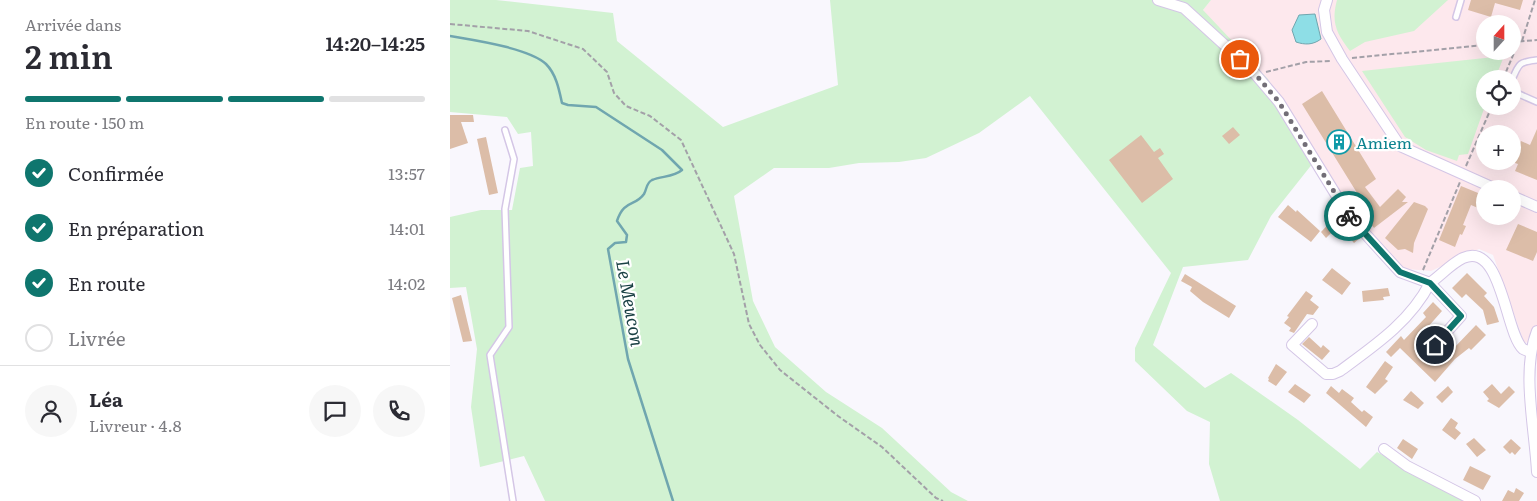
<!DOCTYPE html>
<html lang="fr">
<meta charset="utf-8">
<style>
:root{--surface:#fff;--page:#f7f7f7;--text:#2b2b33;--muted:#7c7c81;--line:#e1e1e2;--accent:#0f766e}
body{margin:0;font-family:Literata,serif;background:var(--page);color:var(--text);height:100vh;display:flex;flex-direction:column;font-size:19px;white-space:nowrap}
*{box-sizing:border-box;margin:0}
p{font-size:16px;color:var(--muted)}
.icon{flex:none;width:28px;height:28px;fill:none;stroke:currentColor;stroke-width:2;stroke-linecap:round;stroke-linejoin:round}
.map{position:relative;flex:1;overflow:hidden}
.panel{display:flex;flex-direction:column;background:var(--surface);width:450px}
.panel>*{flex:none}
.needle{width:32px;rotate:21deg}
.buttons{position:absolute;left:1026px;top:15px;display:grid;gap:10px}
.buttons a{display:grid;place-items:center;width:45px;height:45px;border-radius:50%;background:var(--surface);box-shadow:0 5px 20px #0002;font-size:25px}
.pin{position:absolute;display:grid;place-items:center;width:42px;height:42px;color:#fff;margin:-21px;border:2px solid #fff;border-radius:50%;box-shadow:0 1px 5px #0007}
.courier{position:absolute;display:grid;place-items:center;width:50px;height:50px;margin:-25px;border:4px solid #0f766e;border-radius:50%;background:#fff;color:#222;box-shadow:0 1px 6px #0007}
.head em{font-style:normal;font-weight:600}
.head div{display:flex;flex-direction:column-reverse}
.head{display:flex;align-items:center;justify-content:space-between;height:85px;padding:0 25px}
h1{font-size:32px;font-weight:600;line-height:38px}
.bar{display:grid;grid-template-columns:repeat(4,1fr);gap:8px 5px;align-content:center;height:60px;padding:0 25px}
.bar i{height:6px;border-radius:4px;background:var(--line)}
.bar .active{background:var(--accent)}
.bar p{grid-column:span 4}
.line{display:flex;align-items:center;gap:12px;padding:0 25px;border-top:1px solid var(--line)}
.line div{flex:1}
.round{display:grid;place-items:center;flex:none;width:52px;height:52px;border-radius:26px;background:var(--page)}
ol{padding:0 25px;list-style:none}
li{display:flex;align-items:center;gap:15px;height:55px}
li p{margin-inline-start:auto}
li .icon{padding:5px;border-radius:50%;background:var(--accent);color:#fff;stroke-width:4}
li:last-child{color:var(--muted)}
li i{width:28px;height:28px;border:2px solid var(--line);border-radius:50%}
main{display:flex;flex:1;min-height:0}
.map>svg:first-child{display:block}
</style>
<main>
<section class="panel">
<div class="head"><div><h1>2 min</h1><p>Arrivée dans</p></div><em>14:20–14:25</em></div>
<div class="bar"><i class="active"></i><i class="active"></i><i class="active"></i><i></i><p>En route · 150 m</p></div>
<ol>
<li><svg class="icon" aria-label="check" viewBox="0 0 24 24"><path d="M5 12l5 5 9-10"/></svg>Confirmée<p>13:57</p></li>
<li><svg class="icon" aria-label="check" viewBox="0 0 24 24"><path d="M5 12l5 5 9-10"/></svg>En préparation<p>14:01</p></li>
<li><svg class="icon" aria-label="check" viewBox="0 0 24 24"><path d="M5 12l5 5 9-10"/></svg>En route<p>14:02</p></li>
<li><i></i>Livrée</li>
</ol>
<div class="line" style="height:90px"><a class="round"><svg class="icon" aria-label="person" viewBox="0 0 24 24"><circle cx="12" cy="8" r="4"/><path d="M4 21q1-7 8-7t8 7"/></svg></a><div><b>Léa</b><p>Livreur · 4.8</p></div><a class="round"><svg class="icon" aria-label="chat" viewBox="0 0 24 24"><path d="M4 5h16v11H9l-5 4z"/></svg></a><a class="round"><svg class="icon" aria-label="phone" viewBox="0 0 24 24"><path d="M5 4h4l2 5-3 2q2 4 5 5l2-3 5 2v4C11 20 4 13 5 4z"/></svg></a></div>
</section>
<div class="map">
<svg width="1087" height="501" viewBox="0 0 1087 501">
<rect width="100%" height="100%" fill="#f9f7fd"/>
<path fill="#fde8ed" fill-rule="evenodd" d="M 761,0 L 1087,0 L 1087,345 L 1074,342 L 1043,255 L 1029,249 L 981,271 L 956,269 L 945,260 L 894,201 L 753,10 ZM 1035,24 L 1062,24 L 1062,51 L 1035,51 ZM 1035,79 L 1062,79 L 1062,106 L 1035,106 ZM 1035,134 L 1062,134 L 1062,161 L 1035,161 ZM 1035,189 L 1062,189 L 1062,216 L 1035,216 Z"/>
<path fill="#d2f2d2" d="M 0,0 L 46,0 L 163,13 L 167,41 L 273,127 L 388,85 L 380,0 L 761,0 L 753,10 L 818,79 L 867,158 L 821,216 L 798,260 L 733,267 L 703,345 L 755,388 L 781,373 L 848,420 L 910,469 L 927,452 L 1018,501 L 770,501 L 759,464 L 760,422 L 737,411 L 685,361 L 685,348 L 721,273 L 580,96 L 529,133 L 476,158 L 449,162 L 409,163 L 379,168 L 324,168 L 284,196 L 303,301 L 325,347 L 376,392 L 432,428 L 501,492 L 518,501 L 95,501 L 74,456 L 30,467 L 21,407 L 27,349 L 16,287 L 0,288 L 0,217 L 31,210 L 62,210 L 70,168 L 83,166 L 81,132 L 68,134 L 57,117 L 0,112 Z
M 887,0 L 998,0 L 964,31 L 915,42 L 900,51 C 886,33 881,22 887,0 Z
M 1054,56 L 1045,79 L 1035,79 L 1035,106 L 1018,154 L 1009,155 L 1007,161 L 976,150 L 955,137 L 912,71 Z"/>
<path fill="#8edee6" stroke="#70a6af" d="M 865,14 L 871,39 C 863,45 855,45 846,42 L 842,30 L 849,15 Z"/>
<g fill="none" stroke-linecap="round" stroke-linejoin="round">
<path stroke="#70a6af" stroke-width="2.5" d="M 0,36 C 23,40 79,48 96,64 C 106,74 109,89 112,103 L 118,105 L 146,107 L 212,150 L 232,170 C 224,177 212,176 202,180 C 196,183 197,189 194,194 C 185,207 174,199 167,221 L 177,235 L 176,242 L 165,243 L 158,249 L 178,359 L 223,501"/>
</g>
<path fill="#dcbda8" d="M 1021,0 L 1073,0 L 1070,10 L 1045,3 L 1041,17 L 1018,10 Z
M 872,91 L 926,179 L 915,187 L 930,207 L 948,189 L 956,197 L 952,202 L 958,202 L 924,228 L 916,218 L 918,216 L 909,204 L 912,201 L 852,104 Z
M 0,115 L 23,115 L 24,122 L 11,122 L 18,143 L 0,149 Z
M 783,127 L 790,135 L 779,144 L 772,136 Z
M 1087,129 L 1087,180 L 1065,171 L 1068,164 L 1062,162 L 1071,141 L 1080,145 Z
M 691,135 L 704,152 L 710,148 L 714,154 L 708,158 L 723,179 L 692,203 L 659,160 Z
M 36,137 L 48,193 L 39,195 L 27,139 Z
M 1011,186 L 1033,195 L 1028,208 L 1021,205 L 1013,225 L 1016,226 L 1012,235 L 1010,234 L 1005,247 L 989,240 Z
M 964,202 L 975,206 L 978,209 L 964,243 L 963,253 L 955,249 L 948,250 L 935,238 Z
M 838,205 L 846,212 L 847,210 L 870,231 L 861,242 L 828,217 Z
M 889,213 L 910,238 L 904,243 L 889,225 L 876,238 L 871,232 Z
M 1068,224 L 1087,232 L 1087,252 L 1083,261 L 1056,250 Z
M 882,268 L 901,283 L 892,295 L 872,280 Z
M 1017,273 L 1037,293 L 1034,296 L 1044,307 L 1049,322 L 1037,325 L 1033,310 L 1016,294 L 1012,298 L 1002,288 Z
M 735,274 L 786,306 L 779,318 L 753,302 L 740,291 L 742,287 L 731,281 Z
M 938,288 L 940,296 L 933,297 L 934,300 L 913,302 L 912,291 Z
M 856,291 L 863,296 L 860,300 L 869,307 L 863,315 L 857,314 L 844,333 L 839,331 L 841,328 L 834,323 L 839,317 L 837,316 Z
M 11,295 L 22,341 L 13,342 L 2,298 Z
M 983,302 L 992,311 L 977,328 L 979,331 L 977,335 L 964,349 L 973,359 L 976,356 L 982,362 L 999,345 L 1003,349 L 1026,325 L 1036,335 L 1021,350 L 1019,348 L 1005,359 L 985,382 L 950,348 L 941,357 L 936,352 L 951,336 L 954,340 L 976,317 L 973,313 Z
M 859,337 L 871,348 L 873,345 L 880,351 L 872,360 L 852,344 Z
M 935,361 L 943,367 L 935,379 L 938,381 L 925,394 L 916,387 Z
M 826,364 L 837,372 L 826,386 L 818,381 L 819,379 L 818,378 Z
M 845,384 L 861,395 L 854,403 L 838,392 Z
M 1042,384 L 1051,394 L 1059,386 L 1065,392 L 1049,408 L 1037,401 L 1039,399 L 1033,392 Z
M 881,386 L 889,393 L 892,389 L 904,398 L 901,402 L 912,412 L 914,410 L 923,417 L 916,427 L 876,393 Z
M 998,386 L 1003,392 L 992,403 L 986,397 Z
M 961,391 L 974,403 L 968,409 L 953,400 Z
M 1001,418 L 1008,423 L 1005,428 L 1011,433 L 1005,440 L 992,430 Z
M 1024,438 L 1036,450 L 1027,457 L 1016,444 Z
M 953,439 L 968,449 L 962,459 L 947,448 Z
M 1061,439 L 1071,448 L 1065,455 L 1062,452 L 1060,454 L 1053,447 Z
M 1020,466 L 1041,476 L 1033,490 L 1013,480 Z
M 1066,488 L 1074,493 L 1069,501 L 1052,501 L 1058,490 L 1064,493 Z"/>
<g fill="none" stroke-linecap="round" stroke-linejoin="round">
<g stroke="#d4c6e6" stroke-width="8">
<path id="service" d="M 1006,17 L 1011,0
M 1062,80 C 1069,63 1069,62 1087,60
M 1062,91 L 1087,102
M 55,130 L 64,159 L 55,209 L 59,327 L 40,355 L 63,501"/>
</g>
<g stroke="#d4c6e6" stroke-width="12">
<path id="minor" d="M 708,0 L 734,8 L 801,69 L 829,102 L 899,216 L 950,272 L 980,283 C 990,276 1002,263 1013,258 C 1052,241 1055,333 1073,349 C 1075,350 1078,351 1080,352
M 877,0 L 874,10 L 877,32 L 892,59 L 950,146 L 1046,189
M 1062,196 L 1087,207
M 862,324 L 842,345 L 876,374 L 883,374 L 890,371 C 924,346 960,322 980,283 L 1011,316 L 985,345
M 1087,331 C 1071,371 1085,429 1087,472
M 934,449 L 957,466 L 1025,501"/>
</g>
<path stroke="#a3a0a8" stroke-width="2" stroke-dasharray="5 2.5" stroke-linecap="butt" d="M 0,24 L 78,31 L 133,49 L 157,72 L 164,93 L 176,106 L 200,116 L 231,140 L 284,254 L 299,324 L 310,345 L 330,370 L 388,416 L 432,447 L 486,498 L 493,501
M 1072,41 L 1085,0
M 1062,42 L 1087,40
M 902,58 L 1035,45
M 816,72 L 856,62 L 882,61
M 1053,79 L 1069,41
M 1016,166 L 1042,106
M 973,270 L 1010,182"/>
<use href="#service" stroke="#fff" stroke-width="5"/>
<use href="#minor" stroke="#fff" stroke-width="10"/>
</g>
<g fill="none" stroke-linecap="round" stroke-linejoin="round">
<path stroke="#726e77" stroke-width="5" stroke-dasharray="0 9" d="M 790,59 L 801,69 L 829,102 L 899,216"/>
<path stroke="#0f766e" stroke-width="6" d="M 899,216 L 950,272 L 980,283 L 1011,316 L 985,345"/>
</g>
<defs>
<g id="building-ring" transform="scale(1.25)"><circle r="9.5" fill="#fff" stroke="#0f9aa8" stroke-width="1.5"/><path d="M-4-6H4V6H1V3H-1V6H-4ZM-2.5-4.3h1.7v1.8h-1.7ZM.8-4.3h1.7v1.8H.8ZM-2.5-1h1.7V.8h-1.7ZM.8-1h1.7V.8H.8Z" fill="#0f9aa8"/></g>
</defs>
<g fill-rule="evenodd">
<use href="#building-ring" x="889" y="142"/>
</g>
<g text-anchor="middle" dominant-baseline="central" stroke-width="4.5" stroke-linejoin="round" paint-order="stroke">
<g font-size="16" fill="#0d838f" stroke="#fff" text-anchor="start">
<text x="906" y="142">Amiem</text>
</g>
<g font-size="18" font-style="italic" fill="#1a4044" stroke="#fff">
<text transform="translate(181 303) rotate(80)">Le Meucon</text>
</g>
</g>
</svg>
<div class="buttons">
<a><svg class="needle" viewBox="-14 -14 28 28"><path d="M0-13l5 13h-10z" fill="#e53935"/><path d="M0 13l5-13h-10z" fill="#7c7c81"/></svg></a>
<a><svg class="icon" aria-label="locate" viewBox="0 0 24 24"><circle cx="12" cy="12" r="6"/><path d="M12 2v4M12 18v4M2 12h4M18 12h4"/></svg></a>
<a>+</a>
<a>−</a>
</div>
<div class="pin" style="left:790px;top:59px;background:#ea580c"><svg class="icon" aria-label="bag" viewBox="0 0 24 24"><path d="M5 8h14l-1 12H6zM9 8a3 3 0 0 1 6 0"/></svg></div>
<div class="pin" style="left:985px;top:345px;background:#1f2937"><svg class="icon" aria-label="home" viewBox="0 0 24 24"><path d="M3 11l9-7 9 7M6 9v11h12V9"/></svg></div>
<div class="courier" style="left:899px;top:216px"><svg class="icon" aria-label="bike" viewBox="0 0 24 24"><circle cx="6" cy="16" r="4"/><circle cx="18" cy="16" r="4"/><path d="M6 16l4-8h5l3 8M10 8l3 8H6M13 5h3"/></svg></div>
</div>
</main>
